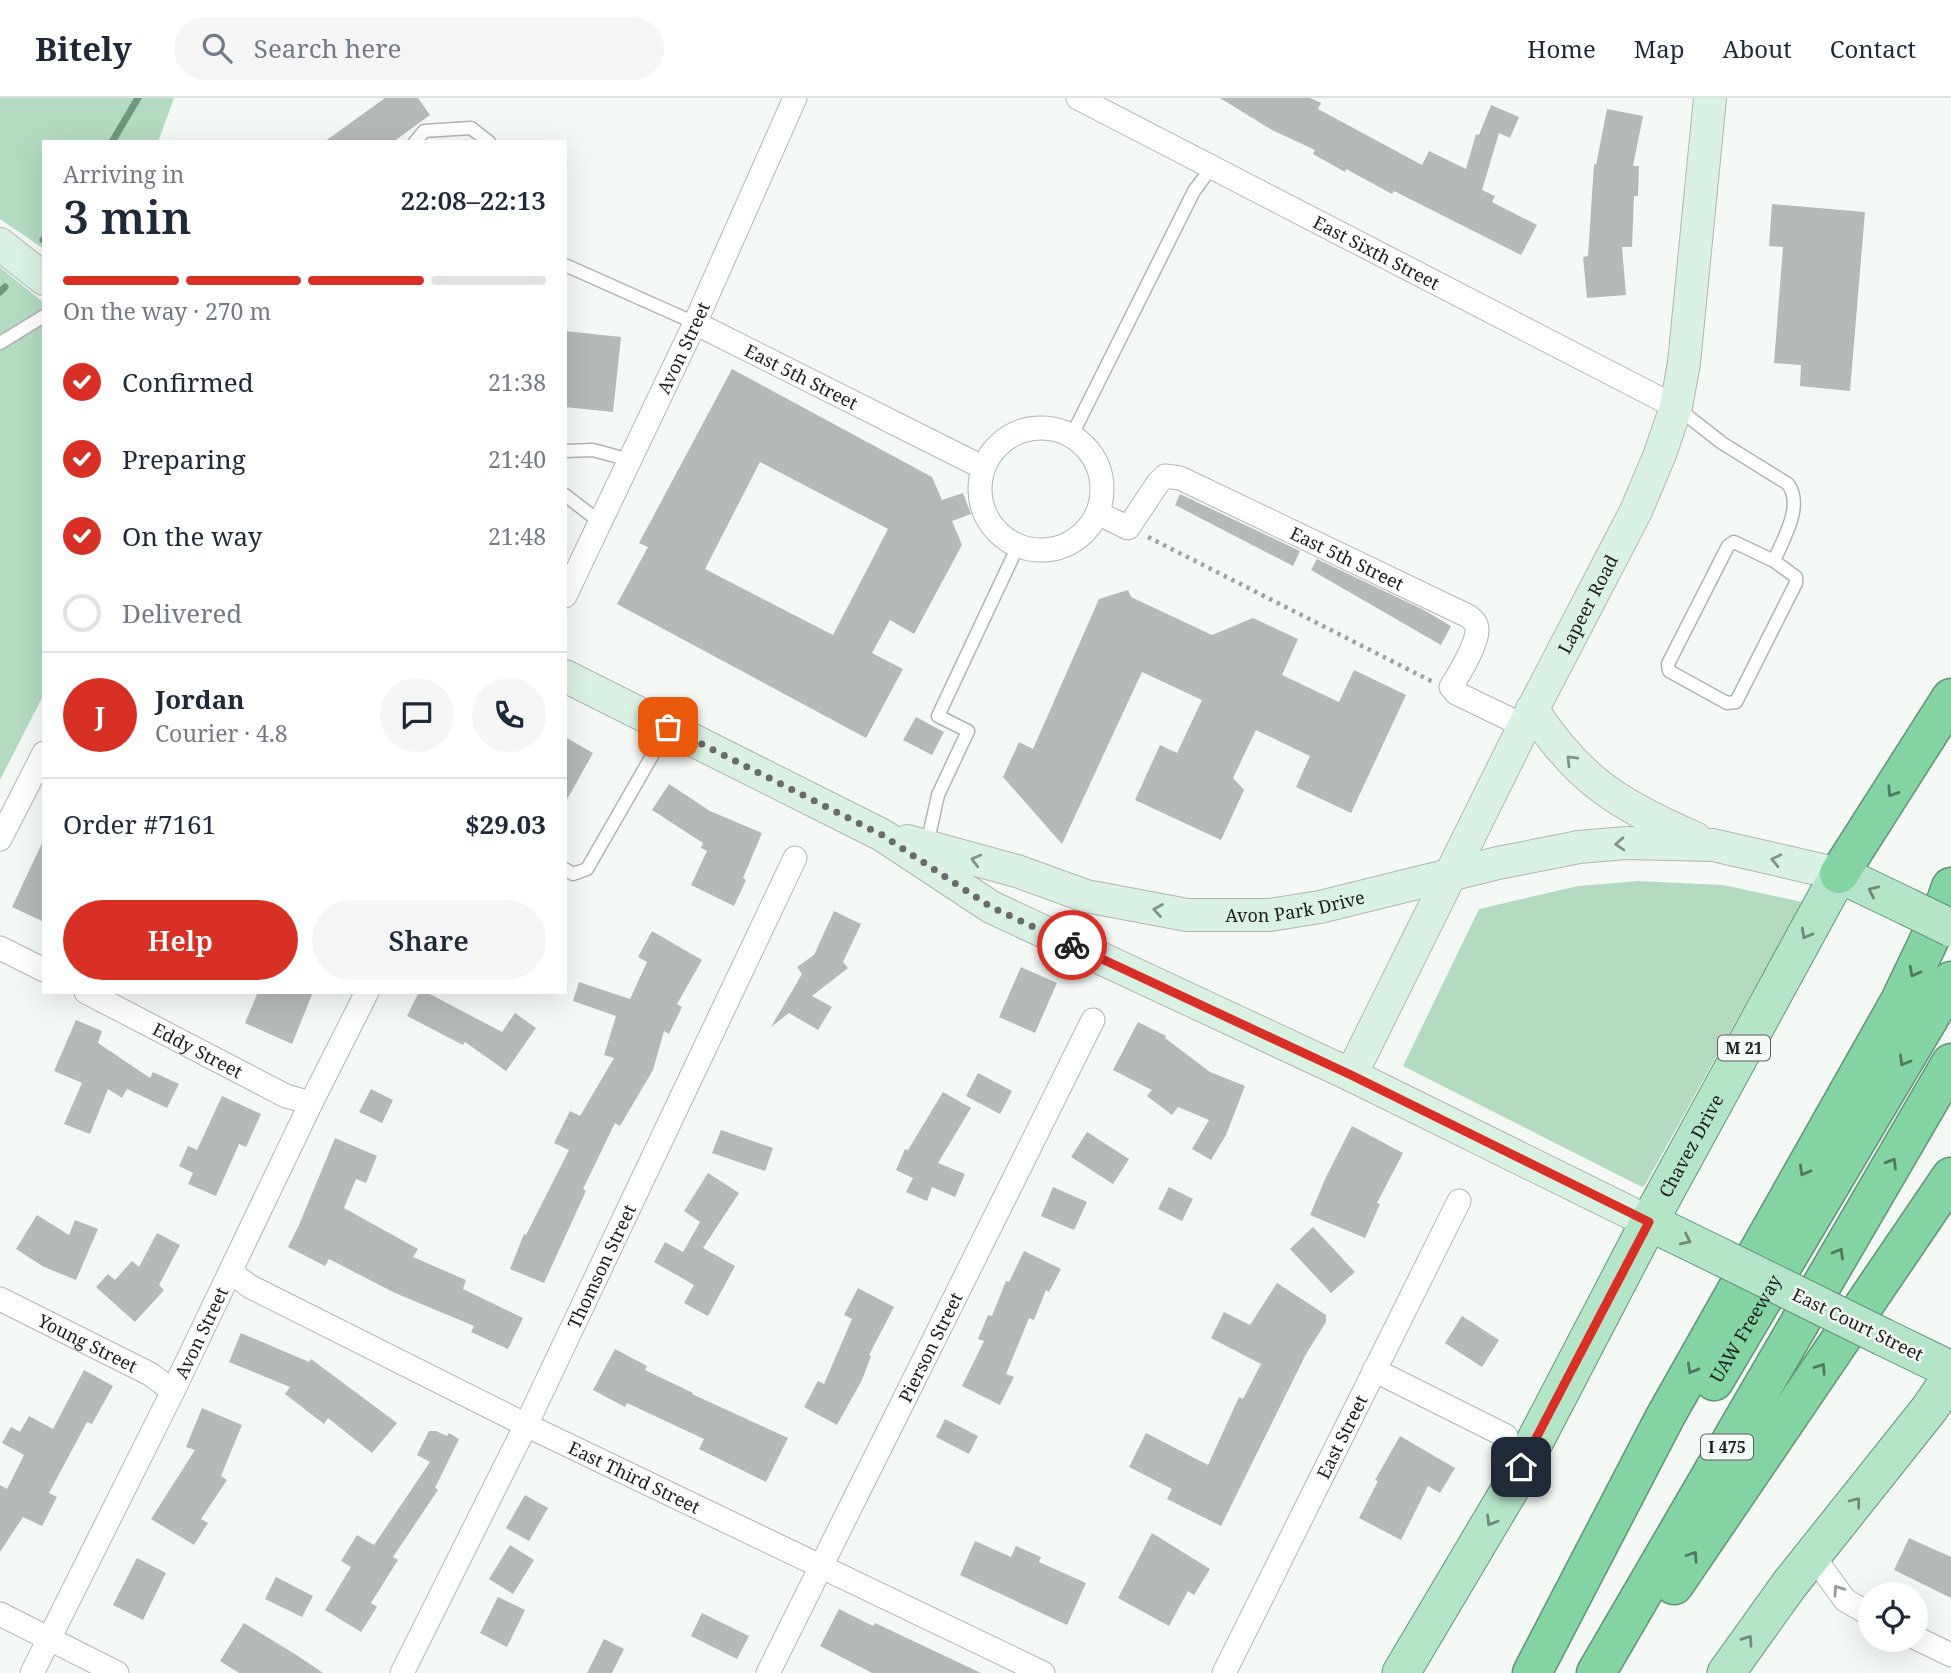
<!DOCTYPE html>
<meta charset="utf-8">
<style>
:root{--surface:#fff;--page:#f6f6f7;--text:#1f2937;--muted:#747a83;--line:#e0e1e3;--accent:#d93025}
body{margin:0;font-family:"Noto Serif",serif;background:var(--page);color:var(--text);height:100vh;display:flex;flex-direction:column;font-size:26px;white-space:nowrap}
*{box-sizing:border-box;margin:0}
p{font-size:23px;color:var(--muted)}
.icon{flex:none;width:38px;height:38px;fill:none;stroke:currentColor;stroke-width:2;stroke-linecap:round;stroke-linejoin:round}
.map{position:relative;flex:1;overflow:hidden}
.details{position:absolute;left:42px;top:42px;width:525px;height:854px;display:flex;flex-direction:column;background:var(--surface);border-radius:0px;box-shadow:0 7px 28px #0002}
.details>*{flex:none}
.controls{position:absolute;left:1858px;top:1484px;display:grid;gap:14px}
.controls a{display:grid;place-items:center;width:70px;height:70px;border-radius:50%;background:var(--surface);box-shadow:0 7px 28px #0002;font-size:35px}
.pin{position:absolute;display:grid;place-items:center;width:60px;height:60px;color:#fff;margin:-30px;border-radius:14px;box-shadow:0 4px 10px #0006}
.courier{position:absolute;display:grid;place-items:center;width:70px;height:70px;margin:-35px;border:5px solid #d93025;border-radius:50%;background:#fff;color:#222;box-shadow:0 2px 9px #0007}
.summary em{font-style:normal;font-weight:600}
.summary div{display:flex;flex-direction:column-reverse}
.summary{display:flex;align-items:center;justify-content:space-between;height:119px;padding:0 21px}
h1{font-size:46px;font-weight:600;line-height:52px}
.bar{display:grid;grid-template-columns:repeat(4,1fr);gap:10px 7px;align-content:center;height:84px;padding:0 21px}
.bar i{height:9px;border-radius:5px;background:var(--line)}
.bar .on{background:var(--accent)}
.bar p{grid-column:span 4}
.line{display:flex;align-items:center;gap:18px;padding:0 21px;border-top:2px solid var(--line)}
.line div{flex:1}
.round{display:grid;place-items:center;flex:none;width:74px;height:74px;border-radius:37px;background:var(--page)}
ol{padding:0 21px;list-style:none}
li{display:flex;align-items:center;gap:21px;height:77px}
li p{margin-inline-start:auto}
li .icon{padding:7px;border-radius:50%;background:var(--accent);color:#fff;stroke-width:4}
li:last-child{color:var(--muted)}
li i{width:38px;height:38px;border:4px solid var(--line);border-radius:50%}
.action{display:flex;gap:14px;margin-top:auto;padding:14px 21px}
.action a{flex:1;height:80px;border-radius:42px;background:var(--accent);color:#fff;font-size:28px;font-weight:600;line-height:80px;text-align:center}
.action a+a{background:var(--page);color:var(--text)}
header{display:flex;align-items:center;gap:42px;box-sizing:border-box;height:98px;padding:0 35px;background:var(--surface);border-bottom:2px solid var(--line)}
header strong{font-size:33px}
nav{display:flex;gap:38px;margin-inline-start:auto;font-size:24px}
.search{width:490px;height:63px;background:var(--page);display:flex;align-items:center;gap:18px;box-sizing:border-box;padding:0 24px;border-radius:38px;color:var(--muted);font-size:26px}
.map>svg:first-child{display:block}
</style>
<header>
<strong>Bitely</strong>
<div class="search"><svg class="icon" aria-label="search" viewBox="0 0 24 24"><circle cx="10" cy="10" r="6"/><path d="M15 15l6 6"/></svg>Search here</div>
<nav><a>Home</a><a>Map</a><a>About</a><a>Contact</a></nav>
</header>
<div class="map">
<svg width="1951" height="1575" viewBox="0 0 1951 1575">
<rect width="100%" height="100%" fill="#f5f9f6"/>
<path fill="#b4dbc2" d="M 0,0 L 174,0 L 158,44 L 44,44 L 44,151 L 0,121 Z
M 0,169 L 44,205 L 44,596 L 0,682 Z
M 1638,783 L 1723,787 L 1802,804 L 1645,1087 L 1642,1089 L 1403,968 L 1479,811 L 1578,788 Z"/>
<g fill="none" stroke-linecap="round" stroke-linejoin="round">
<path stroke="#6e997e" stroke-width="7" d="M 112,44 L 138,0
M 43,142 L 44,141
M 0,194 L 5,189"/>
</g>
<path fill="#b5bab7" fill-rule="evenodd" d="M 385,0 L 418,0 L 430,17 L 393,44 L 324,44 Z
M 1220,0 L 1310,0 L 1321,5 L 1318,11 L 1422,67 L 1429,53 L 1466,71 L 1476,36 L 1479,37 L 1491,7 L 1519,19 L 1510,40 L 1499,35 L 1482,92 L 1495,98 L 1492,104 L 1537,127 L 1521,157 L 1394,93 L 1392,96 L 1346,71 L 1345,74 L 1313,56 L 1315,52 L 1272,32 Z
M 1607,11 L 1643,18 L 1633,68 L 1639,68 L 1638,98 L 1634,98 L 1632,149 L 1622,149 L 1626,197 L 1587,200 L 1583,159 L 1588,158 L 1594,66 L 1596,67 Z
M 1772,106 L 1865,114 L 1850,293 L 1800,288 L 1801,267 L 1774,265 L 1783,149 L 1769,148 Z
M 565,233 L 621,239 L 613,314 L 565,309 Z
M 732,271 L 932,379 L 942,402 L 963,395 L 971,416 L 952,423 L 962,447 L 914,536 L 890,522 L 872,555 L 903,571 L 866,640 L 617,506 L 648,449 L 639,445 ZM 760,364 L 888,431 L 833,537 L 705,471 Z
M 1180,396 L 1300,453 L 1293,468 L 1175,407 Z
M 1317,461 L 1424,512 L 1451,528 L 1441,547 L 1311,472 Z
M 1128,492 L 1131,499 L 1212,537 L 1253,520 L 1298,541 L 1282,577 L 1339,604 L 1354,572 L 1406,597 L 1351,715 L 1296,689 L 1310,658 L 1256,632 L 1233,680 L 1244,692 L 1221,742 L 1135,702 L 1160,647 L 1177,655 L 1202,602 L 1142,574 L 1062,746 L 1003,679 L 1019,644 L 1033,651 L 1099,501 Z
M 916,619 L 944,634 L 932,657 L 903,642 Z
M 565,639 L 593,655 L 565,705 Z
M 669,686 L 710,713 L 762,735 L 743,780 L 746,782 L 734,808 L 691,787 L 707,753 L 701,750 L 703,745 L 652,712 Z
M 44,741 L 44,824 L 12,809 Z
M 834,813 L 861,826 L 843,864 L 848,870 L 812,898 L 832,909 L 818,932 L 789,915 L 771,929 L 802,876 L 797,869 L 814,857 Z
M 652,833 L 702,862 L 677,906 L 682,909 L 669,936 L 664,933 L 653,972 L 620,1028 L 615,1025 L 583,1091 L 586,1093 L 544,1185 L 510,1171 L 524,1136 L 526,1137 L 569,1052 L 554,1045 L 570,1013 L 580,1018 L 614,960 L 604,957 L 616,918 L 573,903 L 579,884 L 630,901 L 647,864 L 638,859 Z
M 1021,869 L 1057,885 L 1035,935 L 999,919 Z
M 258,894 L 313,894 L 292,946 L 245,925 Z
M 419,894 L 426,894 L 502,934 L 515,915 L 536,930 L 506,973 L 465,944 L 463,947 L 407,918 Z
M 76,922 L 102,933 L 98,945 L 150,980 L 153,974 L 179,986 L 167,1010 L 127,991 L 122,1000 L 108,991 L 90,1036 L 64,1026 L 82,985 L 54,973 Z
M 1138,924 L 1166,938 L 1165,940 L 1210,974 L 1245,988 L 1226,1037 L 1211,1062 L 1192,1051 L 1209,1022 L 1178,1009 L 1172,1017 L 1147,998 L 1152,992 L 1113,972 Z
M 978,975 L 1012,993 L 1000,1016 L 966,998 Z
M 371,991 L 393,1002 L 382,1025 L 359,1014 Z
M 943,994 L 971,1010 L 938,1065 L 965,1076 L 955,1099 L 932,1089 L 927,1103 L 906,1094 L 913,1080 L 896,1072 L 905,1051 L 908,1052 Z
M 222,998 L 261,1016 L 246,1049 L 239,1046 L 216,1098 L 188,1086 L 193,1075 L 179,1068 L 188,1048 L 197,1052 Z
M 1352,1028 L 1403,1055 L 1377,1105 L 1380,1106 L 1365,1140 L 1310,1117 L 1326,1079 Z
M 721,1032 L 773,1050 L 765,1073 L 712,1055 Z
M 1087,1034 L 1129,1061 L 1113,1086 L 1071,1059 Z
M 335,1040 L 377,1058 L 366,1085 L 356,1081 L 344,1110 L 418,1151 L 413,1159 L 466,1182 L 463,1191 L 523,1220 L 508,1251 L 471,1234 L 474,1228 L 395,1195 L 329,1161 L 325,1168 L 288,1149 L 299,1127 Z
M 708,1075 L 739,1095 L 703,1150 L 735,1168 L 708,1218 L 684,1205 L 694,1187 L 654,1164 L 665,1144 L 683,1154 L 700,1124 L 684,1113 Z
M 1053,1089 L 1087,1104 L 1074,1132 L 1041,1118 Z
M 1169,1089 L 1193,1101 L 1182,1123 L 1158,1111 Z
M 37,1117 L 69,1137 L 75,1122 L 98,1131 L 76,1182 L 44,1169 L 16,1151 Z
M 1313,1129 L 1355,1174 L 1331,1195 L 1290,1151 Z
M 157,1135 L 180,1147 L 159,1187 L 164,1192 L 135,1224 L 96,1189 L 108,1176 L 115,1182 L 132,1163 L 139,1169 Z
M 1024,1153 L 1061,1171 L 1049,1194 L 1046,1192 L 1034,1222 L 1029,1220 L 1006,1276 L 1014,1279 L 1000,1307 L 962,1288 L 984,1243 L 978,1241 L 988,1217 L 992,1218 L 1006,1183 L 1009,1184 Z
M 1277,1185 L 1326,1217 L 1326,1224 L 1306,1256 L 1221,1428 L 1167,1401 L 1172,1391 L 1129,1369 L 1146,1335 L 1208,1367 L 1239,1299 L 1243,1301 L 1261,1266 L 1211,1240 L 1224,1214 L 1250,1227 Z
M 858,1190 L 894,1209 L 869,1257 L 871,1258 L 862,1282 L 837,1327 L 804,1309 L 818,1283 L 824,1286 L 852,1221 L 844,1217 Z
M 1462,1218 L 1499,1242 L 1482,1269 L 1445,1245 Z
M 241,1235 L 309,1264 L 311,1261 L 397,1325 L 372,1355 L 328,1320 L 324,1326 L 285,1296 L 290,1289 L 229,1264 Z
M 615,1251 L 647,1268 L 645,1272 L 693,1295 L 692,1296 L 788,1340 L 766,1384 L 699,1351 L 704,1341 L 627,1305 L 625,1309 L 593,1292 Z
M 84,1272 L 113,1288 L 92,1326 L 87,1324 L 49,1395 L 57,1399 L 42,1428 L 23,1419 L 0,1454 L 0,1387 L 7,1391 L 24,1357 L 2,1345 L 11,1329 L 20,1334 L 29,1318 L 53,1331 Z
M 202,1310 L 242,1327 L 221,1378 L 227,1382 L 201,1421 L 208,1425 L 194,1447 L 151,1421 L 195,1352 L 186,1349 Z
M 945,1321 L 978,1338 L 969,1356 L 936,1339 Z
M 429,1333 L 436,1333 L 447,1338 L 449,1335 L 459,1341 L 435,1390 L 438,1392 L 393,1459 L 398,1462 L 371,1505 L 377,1509 L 361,1534 L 325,1512 L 351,1469 L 341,1463 L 357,1437 L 374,1447 L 430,1364 L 417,1357 Z
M 1400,1338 L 1455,1370 L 1440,1395 L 1428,1388 L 1401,1442 L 1359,1420 L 1378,1383 L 1375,1382 Z
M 525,1397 L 548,1410 L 529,1443 L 506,1430 Z
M 1152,1435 L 1210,1471 L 1194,1497 L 1188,1493 L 1169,1528 L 1118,1500 Z
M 1909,1440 L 1951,1459 L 1951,1500 L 1894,1472 Z
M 975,1443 L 1011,1459 L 1016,1448 L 1041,1459 L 1039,1464 L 1086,1485 L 1067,1527 L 960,1477 Z
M 510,1447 L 534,1462 L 513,1496 L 489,1481 Z
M 137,1460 L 166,1475 L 143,1522 L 113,1507 Z
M 276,1479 L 313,1498 L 302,1519 L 265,1501 Z
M 498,1499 L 525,1512 L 507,1549 L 480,1535 Z
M 839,1511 L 873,1528 L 875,1525 L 981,1575 L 872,1575 L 820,1548 Z
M 702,1515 L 749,1538 L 737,1561 L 691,1538 Z
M 244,1525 L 298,1558 L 323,1575 L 239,1575 L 220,1563 Z
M 604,1541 L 624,1551 L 612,1575 L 587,1575 Z"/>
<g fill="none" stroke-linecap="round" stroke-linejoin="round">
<g stroke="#b1b5b2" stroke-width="15">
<path id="lane" d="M 415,44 L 424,33 L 471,30 L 489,44
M 565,167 L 695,225
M 0,245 L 44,218
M 1676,309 L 1722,345 L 1788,386 C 1804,408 1783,441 1774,463 L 1796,479 L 1796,485 L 1736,604 L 1727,605 L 1669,573 L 1668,566 L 1728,448 L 1734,444 L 1774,463
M 1071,339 L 1194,93 L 1211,70
M 565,353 L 593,352 L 630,362
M 565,397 L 600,424
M 927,747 L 938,697 L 968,633 L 938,618 L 1018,448
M 565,771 L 573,776 L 587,771 L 668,630"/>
</g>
<g stroke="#b1b5b2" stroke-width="25">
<g id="street">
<path id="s1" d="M 1078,0 L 1676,309"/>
<path id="s2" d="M 695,225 L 982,369"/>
<circle cx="1041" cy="391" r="61"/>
<path id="s3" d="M 1098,415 L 1128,430 L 1158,385 L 1165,378 L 1180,380 L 1468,518 C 1473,522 1477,525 1477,532 C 1477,547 1459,576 1451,589 L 1456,595 L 1524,628"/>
<path id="s4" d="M 565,498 L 695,225 L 795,0"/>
<path d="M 0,741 L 44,655"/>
<path d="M 0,850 L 44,872"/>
<path id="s5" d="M 86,894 L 286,998 L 311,1005"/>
<path id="s6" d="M 231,1174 L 249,1188 L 526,1327 L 1043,1575"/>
<path id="s7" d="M 0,1201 L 150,1276 L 173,1293"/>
<path d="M 1374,1272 L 1506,1338"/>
<path d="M 1813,1458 L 1845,1502 L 1871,1517"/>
<path d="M 0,1516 L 117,1575"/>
<path d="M 1916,1540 L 1951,1557"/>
<path id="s8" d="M 32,1575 L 173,1293 L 311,1005 L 367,894"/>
<path id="s9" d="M 402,1575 L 526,1327 L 795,760"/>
<path id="s10" d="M 768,1575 L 1093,922"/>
<path id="s11" d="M 1224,1575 L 1459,1103"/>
</g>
</g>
<g stroke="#b1b5b2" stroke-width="34">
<g id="secondary">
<path d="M 0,146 L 44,181"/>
<path d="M 565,578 L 882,737 L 991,809 L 1351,977 L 1649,1124"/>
<path d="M 1532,611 C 1578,682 1619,707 1695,740"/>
<path id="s12" d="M 907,743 L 1017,773 L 1086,798 L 1187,817 L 1270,817 L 1320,809 L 1498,765 L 1579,749 L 1626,745 L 1713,747 L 1839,776"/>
<path id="s13" d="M 1351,977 L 1524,628 L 1636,413 L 1660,356 L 1676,309 L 1684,265 L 1710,0"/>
</g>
</g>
<g stroke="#609475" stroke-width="39">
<g id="primary">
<path d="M 1649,1124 L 1723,1160"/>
<path d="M 1883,1239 L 1951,1272"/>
<path id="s14" d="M 1401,1575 L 1509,1393 L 1649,1124 L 1839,776 L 1908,809"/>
<path d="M 1726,1575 L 1789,1487 L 1930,1310 L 1951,1279"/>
</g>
</g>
<g stroke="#609475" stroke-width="41">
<g id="highway">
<path d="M 1839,776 L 1951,600"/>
<path id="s15" d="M 1714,1283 L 1951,883"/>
<path d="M 1674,1487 L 1951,1079"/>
<path d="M 1532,1575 L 1665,1319 L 1900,903 L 1942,815 L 1951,789"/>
<path d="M 1596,1575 L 1951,965"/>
</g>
</g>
<path stroke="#9fa2a0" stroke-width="4.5" stroke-dasharray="3.5 5" stroke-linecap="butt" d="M 1148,439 L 1433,584"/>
<use href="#lane" stroke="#fff" stroke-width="12"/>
<use href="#street" stroke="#fff" stroke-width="23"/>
<use href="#secondary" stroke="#daf2e4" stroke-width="32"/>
<use href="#primary" stroke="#b5e5c8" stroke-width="37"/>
<use href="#highway" stroke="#84d4a4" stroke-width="38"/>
<g stroke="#609475" stroke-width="39" stroke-linecap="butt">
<path id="primary-bridge" d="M 1908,809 L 1951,830
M 1723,1160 L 1883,1239"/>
</g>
<use href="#primary-bridge" stroke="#b5e5c8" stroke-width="37"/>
</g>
<defs><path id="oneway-chevron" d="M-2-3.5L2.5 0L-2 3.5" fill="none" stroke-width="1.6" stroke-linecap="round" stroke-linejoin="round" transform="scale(1.75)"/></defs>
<g stroke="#84938a">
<use href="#oneway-chevron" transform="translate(1571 662) rotate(-135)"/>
<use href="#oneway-chevron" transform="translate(1620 746) rotate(176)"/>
<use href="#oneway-chevron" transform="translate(976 762) rotate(-165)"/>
<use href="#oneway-chevron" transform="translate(1776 762) rotate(-167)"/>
<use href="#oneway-chevron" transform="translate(1158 812) rotate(-171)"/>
</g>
<g stroke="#507960">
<use href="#oneway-chevron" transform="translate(1892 694) rotate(123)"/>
<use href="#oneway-chevron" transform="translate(1914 874) rotate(117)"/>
<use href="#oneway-chevron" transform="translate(1904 963) rotate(120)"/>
<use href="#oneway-chevron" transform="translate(1892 1065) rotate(-59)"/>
<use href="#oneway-chevron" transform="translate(1804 1073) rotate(119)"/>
<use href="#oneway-chevron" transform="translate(1839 1155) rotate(-60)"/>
<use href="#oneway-chevron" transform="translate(1821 1270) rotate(-56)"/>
<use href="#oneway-chevron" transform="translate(1692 1271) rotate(119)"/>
<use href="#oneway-chevron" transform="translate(1693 1458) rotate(-56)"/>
</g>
<g stroke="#708b7b">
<use href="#oneway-chevron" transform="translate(1873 793) rotate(-155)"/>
<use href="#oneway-chevron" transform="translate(1806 836) rotate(119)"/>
<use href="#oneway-chevron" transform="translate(1686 1142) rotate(26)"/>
<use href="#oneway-chevron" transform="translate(1856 1404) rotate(-52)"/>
<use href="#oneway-chevron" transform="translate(1491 1423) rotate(121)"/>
<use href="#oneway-chevron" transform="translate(1748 1542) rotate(-55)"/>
</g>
<use stroke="#999a99" href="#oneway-chevron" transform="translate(1838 1492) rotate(-125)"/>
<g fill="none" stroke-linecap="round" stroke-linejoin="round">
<path stroke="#686b69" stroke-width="7" stroke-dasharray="0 12.6" d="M 668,629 L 882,737 L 991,809 L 1072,847"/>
<path stroke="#d93025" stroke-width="9" d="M 1072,847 L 1351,977 L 1649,1124 L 1521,1369"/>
</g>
<g text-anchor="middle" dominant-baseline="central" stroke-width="5" stroke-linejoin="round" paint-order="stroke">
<g fill="#f5f9f6" stroke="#5d605e" stroke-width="2">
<rect x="1718" y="937.5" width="52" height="25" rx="5"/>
<rect x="1701" y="1336.5" width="52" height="25" rx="5"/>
</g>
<g font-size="16" font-weight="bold" fill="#1c1e1d">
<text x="1744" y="950">M 21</text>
<text x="1727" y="1349">I 475</text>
</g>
<g font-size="18" fill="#1c1e1d" stroke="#f5f9f6">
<text stroke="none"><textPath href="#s1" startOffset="336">East Sixth Street</textPath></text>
<text stroke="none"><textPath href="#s4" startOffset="275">Avon Street</textPath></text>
<text stroke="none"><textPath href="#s2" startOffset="119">East 5th Street</textPath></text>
<text stroke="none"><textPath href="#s3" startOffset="298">East 5th Street</textPath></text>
<text stroke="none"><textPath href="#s13" startOffset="527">Lapeer Road</textPath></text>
<text stroke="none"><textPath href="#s12" startOffset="399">Avon Park Drive</textPath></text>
<text stroke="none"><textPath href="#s5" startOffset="126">Eddy Street</textPath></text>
<text stroke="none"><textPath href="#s14" startOffset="602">Chavez Drive</textPath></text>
<text stroke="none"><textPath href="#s9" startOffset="453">Thomson Street</textPath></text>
<text transform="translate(1858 1226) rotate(26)">East Court Street</text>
<text stroke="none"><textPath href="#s15" startOffset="61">UAW Freeway</textPath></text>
<text stroke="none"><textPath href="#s8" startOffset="380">Avon Street</textPath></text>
<text stroke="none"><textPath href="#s7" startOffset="98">Young Street</textPath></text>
<text stroke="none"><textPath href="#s10" startOffset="364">Pierson Street</textPath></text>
<text stroke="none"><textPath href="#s11" startOffset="264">East Street</textPath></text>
<text stroke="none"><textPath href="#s6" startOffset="453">East Third Street</textPath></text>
</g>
</g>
</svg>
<div class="controls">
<a><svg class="icon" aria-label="locate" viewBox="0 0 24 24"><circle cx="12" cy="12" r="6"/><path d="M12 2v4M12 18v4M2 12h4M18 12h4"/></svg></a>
</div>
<div class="pin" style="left:668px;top:629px;background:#ea580c"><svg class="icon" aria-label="bag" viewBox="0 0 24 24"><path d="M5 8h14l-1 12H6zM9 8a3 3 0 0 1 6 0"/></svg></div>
<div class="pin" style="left:1521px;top:1369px;background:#1f2937"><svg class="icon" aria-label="home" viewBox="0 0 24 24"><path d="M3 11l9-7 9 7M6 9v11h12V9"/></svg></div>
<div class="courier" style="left:1072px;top:847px"><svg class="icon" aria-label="bike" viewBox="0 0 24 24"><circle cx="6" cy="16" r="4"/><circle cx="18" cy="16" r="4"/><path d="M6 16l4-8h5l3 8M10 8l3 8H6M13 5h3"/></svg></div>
<section class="details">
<div class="summary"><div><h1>3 min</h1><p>Arriving in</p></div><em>22:08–22:13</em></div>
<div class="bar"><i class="on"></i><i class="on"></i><i class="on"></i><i></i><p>On the way · 270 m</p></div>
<ol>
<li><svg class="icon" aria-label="check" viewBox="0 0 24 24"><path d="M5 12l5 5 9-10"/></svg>Confirmed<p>21:38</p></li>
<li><svg class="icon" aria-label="check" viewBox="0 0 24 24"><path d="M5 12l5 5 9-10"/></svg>Preparing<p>21:40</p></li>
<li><svg class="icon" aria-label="check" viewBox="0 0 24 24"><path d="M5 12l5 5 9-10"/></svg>On the way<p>21:48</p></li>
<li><i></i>Delivered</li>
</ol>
<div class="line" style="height:126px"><b class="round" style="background:var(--accent);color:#fff">J</b><div><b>Jordan</b><p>Courier · 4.8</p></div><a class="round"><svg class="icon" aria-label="chat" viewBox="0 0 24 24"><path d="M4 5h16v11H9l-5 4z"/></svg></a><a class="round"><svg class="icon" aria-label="phone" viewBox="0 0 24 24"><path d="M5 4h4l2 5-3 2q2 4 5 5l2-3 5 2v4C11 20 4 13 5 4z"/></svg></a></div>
<div class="line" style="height:91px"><div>Order #7161</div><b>$29.03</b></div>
<div class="action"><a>Help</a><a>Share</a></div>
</section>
</div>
